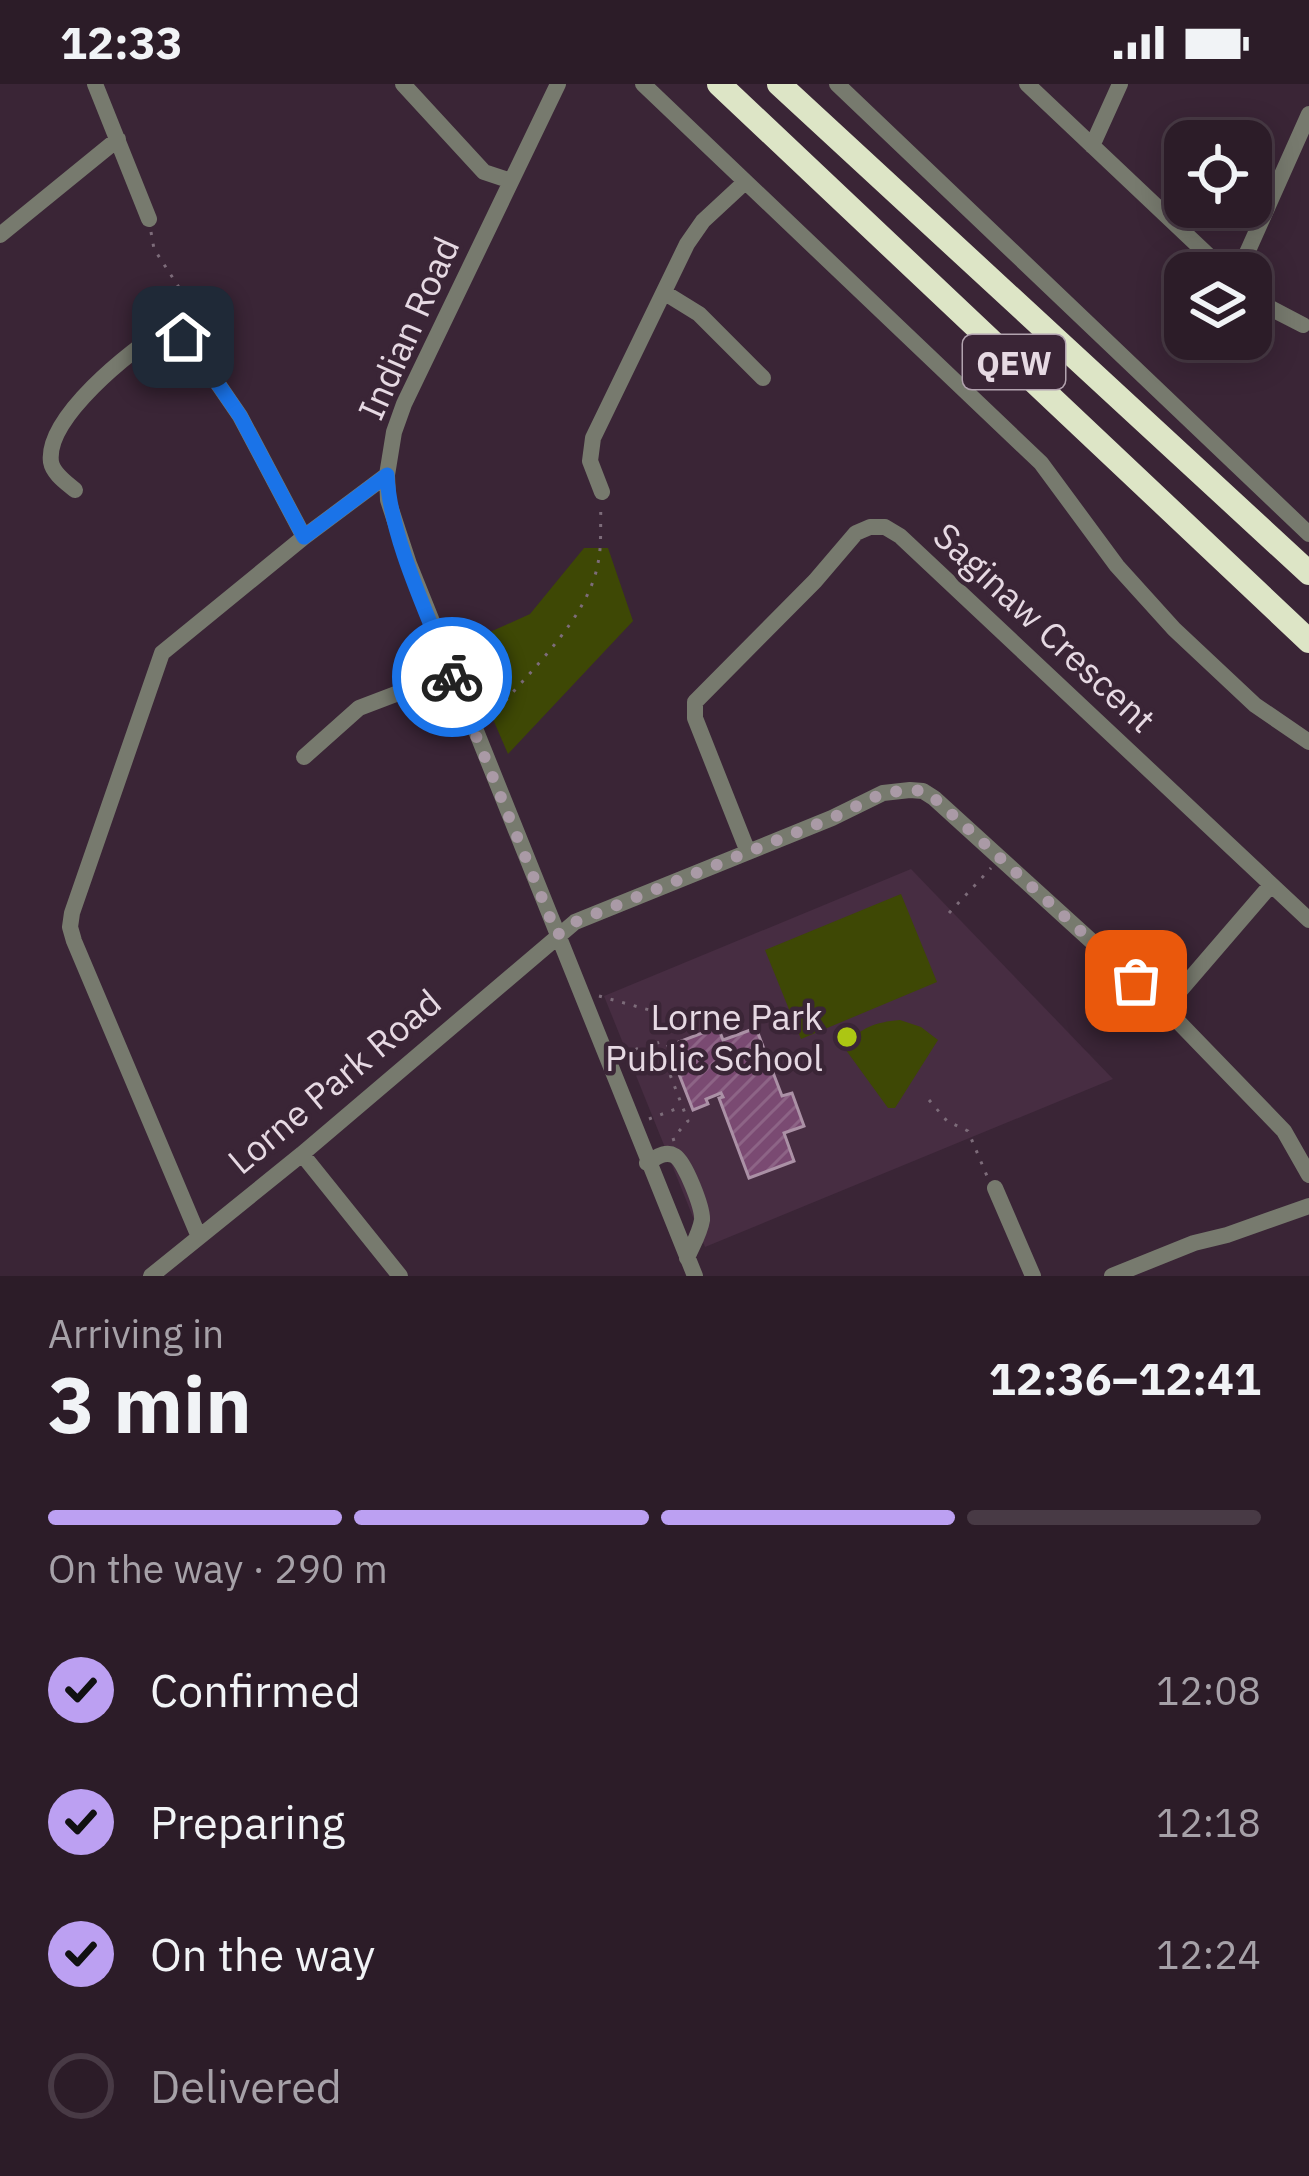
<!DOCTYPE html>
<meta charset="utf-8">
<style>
:root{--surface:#2c1c28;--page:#382934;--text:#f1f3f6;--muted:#a6a1a8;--line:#483a45;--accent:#bca0f2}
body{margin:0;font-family:"IBM Plex Sans",sans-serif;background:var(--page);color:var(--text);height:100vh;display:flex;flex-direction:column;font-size:45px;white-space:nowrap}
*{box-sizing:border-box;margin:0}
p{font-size:39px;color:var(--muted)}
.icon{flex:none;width:66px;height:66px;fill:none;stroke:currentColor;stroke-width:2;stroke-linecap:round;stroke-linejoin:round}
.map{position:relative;height:1192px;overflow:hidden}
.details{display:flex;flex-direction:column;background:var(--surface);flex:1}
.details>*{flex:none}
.controls{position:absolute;left:1164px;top:36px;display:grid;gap:24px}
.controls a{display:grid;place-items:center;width:108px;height:108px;border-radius:24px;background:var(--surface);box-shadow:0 6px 30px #0003,0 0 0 3px var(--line);font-size:60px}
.pin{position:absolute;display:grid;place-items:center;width:102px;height:102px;color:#fff;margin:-51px;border-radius:24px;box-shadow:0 6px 18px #0006}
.courier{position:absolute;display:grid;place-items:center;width:120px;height:120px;margin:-60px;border:9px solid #1a73e8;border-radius:50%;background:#fff;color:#222;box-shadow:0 3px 15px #0007}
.headline em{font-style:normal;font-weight:700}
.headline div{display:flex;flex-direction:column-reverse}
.headline{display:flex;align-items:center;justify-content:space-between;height:204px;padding:0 48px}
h1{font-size:78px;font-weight:700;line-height:90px}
.bar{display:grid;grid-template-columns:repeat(4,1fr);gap:18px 12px;align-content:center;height:144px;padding:0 48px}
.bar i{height:15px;border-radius:9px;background:var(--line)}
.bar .current{background:var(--accent)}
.bar p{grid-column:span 4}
ol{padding:0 48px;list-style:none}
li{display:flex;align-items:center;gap:36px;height:132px}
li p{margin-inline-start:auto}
li .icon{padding:12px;border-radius:50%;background:var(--accent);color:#111;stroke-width:4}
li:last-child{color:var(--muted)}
li i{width:66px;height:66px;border:6px solid var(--line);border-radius:50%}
.status{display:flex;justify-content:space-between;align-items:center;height:84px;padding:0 60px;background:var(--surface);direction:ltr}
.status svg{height:33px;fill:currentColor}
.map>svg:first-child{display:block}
</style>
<div class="status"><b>12:33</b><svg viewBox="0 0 49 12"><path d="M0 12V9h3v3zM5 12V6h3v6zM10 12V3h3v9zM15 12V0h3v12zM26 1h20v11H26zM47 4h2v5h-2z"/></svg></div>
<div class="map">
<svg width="1309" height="1192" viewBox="0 0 1309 1192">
<defs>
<pattern id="building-hatch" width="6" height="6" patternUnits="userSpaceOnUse" patternTransform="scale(3)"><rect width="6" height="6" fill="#7a4a72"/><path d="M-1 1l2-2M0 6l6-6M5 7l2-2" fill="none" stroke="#8d6486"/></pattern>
</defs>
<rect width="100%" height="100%" fill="#3a2536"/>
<path fill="#472d42" d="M 911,785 L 1113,995 L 705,1163 L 604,912 Z"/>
<path fill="#3e4805" d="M 584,464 L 608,464 L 633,537 L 508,670 L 461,561 L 530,530 Z
M 901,810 L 937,898 L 801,955 L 765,866 Z
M 900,936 L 921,943 L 938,956 L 895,1024 L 888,1024 L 843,962 C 861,944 875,938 900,936 Z"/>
<path fill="url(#building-hatch)" stroke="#ab91a6" stroke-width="3" d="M 718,943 L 723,956 L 756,944 L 782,1012 L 792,1009 L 804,1042 L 784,1049 L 794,1077 L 749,1094 L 719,1014 L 723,1013 L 721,1009 L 706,1015 L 708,1020 L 693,1026 L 668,962 Z"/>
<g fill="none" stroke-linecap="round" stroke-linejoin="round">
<path stroke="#7d6c7a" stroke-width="3" stroke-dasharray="3 9" stroke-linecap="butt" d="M 151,148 L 154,165 L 182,208
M 472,592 L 513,603
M 490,635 C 526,590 588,536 598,479 C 602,461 600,440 601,421
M 949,829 L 991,784
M 599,912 L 653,927
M 624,970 L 657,957 L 688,1037 L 673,1054 L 674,1057
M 929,1016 L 947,1037 L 968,1047 L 987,1092
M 649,1035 L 681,1023"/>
<path stroke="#777a6e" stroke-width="16" d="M 95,0 L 149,135
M 403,0 L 484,88 L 511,97
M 558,0 L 404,320 L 394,348 L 387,391 L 388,416 L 409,480 L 695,1192
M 643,0 L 1041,379 L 1117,482 L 1174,545 L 1255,621 L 1309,658
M 837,0 L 1309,450
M 1027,0 L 1227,189
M 1092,62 L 1120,0
M 0,151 L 118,55
M 1238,189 L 1309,30
M 665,209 L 699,230 L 763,294
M 1251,214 L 1303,241
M 180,251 L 191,222
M 75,406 C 67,399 53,390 51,378 C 45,334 131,266 165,245 L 183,253 L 192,262 L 240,332 L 304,453
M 602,408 L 590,377 L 593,354 L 687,160 L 703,137 L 744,99
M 304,673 L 359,624 L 451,589
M 748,768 L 695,634 L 695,618 L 815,497 L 856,449 L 870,443 L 885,443 L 900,452 L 1309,836
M 1165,924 L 1271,801
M 302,1070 L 400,1192
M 647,1079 C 656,1074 665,1066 675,1072 C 685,1078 703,1124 702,1136 C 700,1149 692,1162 687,1174
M 995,1104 L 1033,1192
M 199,1153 L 74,857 L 70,843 L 72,829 L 162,569 L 304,453 L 387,391
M 151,1192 L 302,1070 L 575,838 L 832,734 L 883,709 L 910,706 L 923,707 L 934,714 L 1165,924 L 1284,1047 L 1309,1091
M 1112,1192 L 1194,1159 L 1227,1151 L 1309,1122"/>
<path stroke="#dde5c6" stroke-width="24" d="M 719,0 L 1309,557
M 779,0 L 1309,489"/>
</g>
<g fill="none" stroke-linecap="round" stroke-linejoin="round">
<path stroke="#aa9aa6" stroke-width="12" stroke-dasharray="0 21.6" d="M 452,593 L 557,851 L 575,838 L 832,734 L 883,709 L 910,706 L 923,707 L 934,714 L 1136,897"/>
<path stroke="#1a73e8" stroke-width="15" d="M 183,253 L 192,262 L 240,332 L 304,453 L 387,391 C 390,454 429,533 452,593"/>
</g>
<circle fill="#acc613" stroke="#3a2536" stroke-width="4.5" cx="847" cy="953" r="12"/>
<g text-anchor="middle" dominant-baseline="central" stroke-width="9" stroke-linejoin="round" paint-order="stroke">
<rect fill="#3a2536" stroke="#b2a3af" stroke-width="3" x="963" y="251" width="102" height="54" rx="9"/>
<g font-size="33" font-weight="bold" fill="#e6d9e3">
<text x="1014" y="278">QEW</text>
</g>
<g font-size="36" fill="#e6d9e3" stroke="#3a2536">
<text transform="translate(408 244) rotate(-66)">Indian Road</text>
<text transform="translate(1045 543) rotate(43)">Saginaw Crescent</text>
<text transform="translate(334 997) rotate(-40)">Lorne Park Road</text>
</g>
<g font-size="36" fill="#e6d9e3" stroke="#3a2536" text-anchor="end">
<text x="823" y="932">Lorne Park<tspan x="823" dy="41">Public School</tspan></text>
</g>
</g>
</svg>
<div class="controls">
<a><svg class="icon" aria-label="locate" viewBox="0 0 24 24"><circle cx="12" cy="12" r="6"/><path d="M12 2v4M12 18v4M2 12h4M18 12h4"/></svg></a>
<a><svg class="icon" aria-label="layers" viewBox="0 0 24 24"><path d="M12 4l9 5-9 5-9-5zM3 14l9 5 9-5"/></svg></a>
</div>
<div class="pin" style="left:1136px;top:897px;background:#ea580c"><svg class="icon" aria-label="bag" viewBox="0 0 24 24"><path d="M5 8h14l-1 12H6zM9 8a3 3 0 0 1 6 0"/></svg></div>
<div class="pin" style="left:183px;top:253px;background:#1f2937"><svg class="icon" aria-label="home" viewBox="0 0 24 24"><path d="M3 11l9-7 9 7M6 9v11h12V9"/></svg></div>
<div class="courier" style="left:452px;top:593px"><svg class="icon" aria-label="bike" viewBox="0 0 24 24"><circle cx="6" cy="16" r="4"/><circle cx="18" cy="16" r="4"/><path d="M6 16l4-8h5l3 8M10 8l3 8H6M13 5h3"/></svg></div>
</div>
<section class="details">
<div class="headline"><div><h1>3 min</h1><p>Arriving in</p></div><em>12:36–12:41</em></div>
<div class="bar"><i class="current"></i><i class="current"></i><i class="current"></i><i></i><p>On the way · 290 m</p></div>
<ol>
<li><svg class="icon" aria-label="check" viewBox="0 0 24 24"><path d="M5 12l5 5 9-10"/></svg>Confirmed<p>12:08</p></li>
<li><svg class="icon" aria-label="check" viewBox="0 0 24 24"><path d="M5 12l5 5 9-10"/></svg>Preparing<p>12:18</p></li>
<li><svg class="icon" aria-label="check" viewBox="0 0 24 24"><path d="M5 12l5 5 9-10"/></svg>On the way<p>12:24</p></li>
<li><i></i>Delivered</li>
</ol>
</section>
